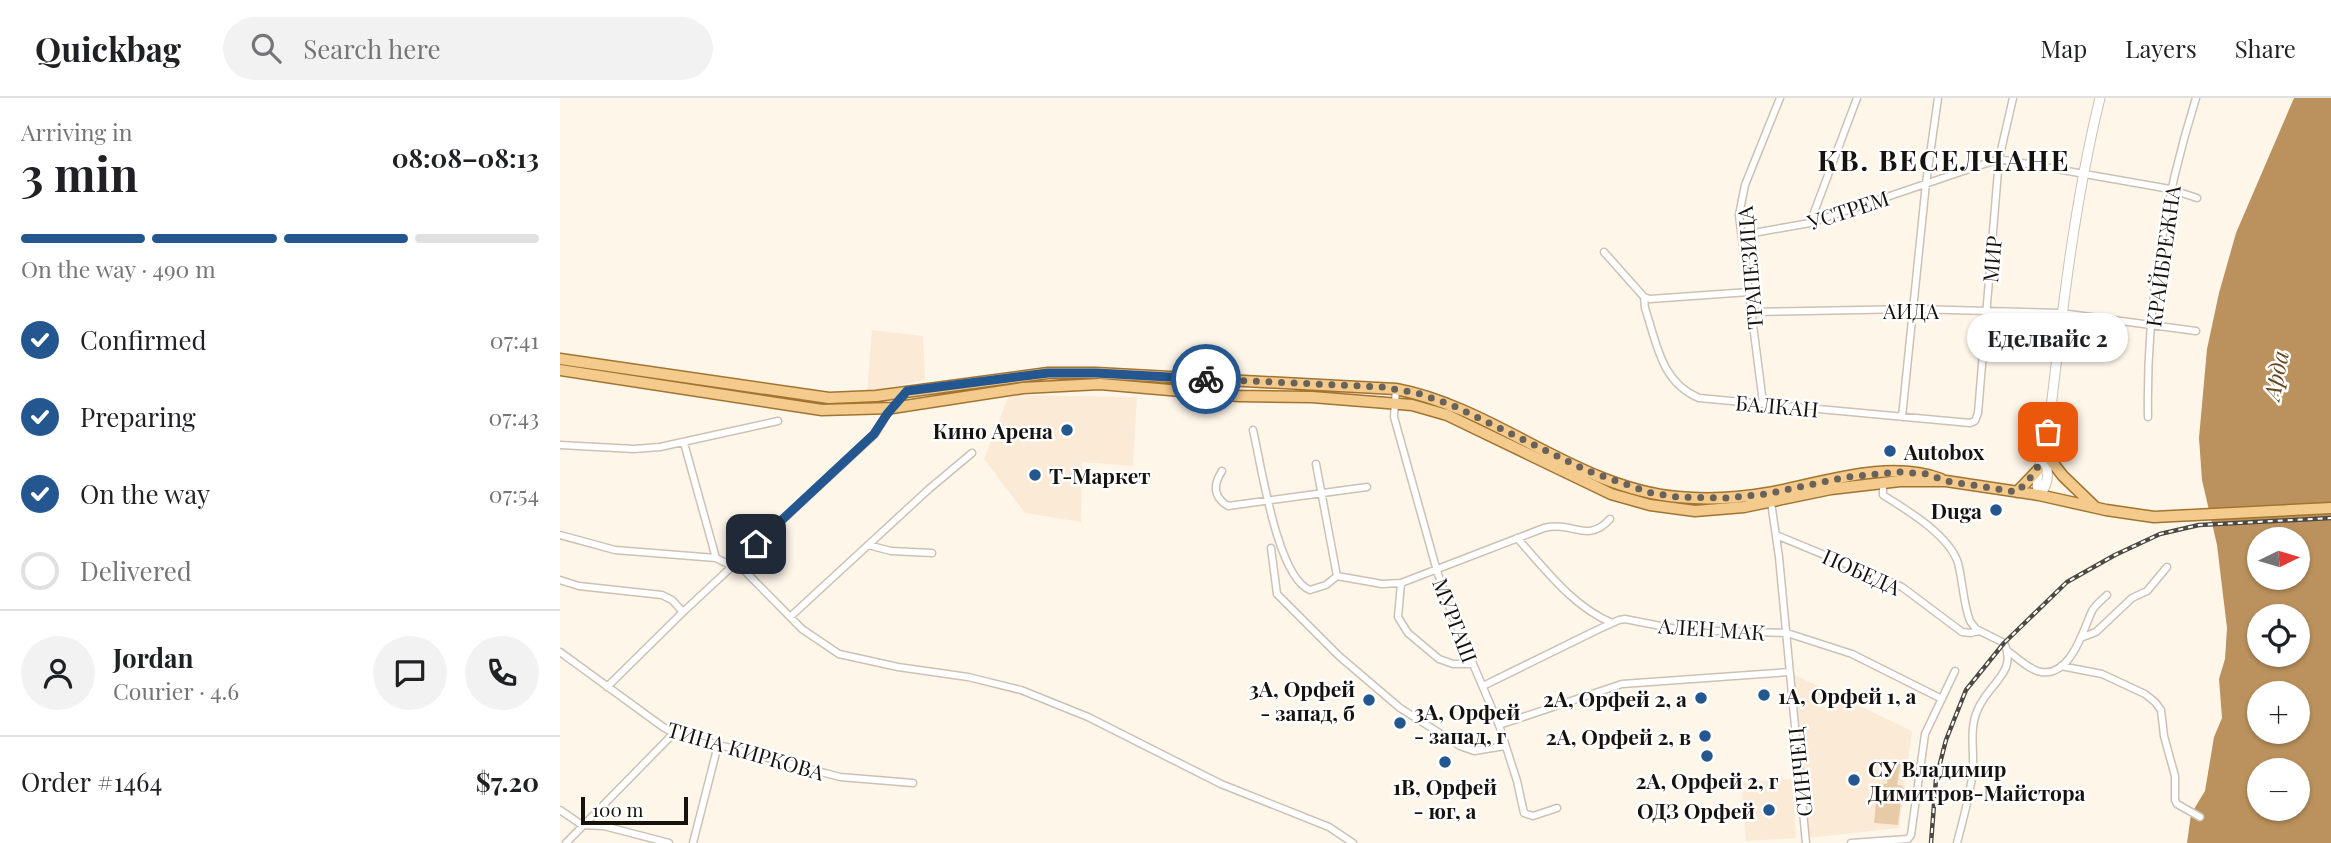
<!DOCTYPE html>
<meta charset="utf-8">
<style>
:root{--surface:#fff;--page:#f2f2f2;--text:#202124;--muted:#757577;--line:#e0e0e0;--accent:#245790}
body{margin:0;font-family:"Playfair Display",serif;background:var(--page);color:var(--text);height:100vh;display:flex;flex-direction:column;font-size:26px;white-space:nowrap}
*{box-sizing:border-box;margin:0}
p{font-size:23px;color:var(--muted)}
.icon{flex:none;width:38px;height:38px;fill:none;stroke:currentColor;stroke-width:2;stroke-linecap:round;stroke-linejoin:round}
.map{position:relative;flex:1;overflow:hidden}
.drawer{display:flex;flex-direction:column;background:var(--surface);width:560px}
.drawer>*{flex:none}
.needle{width:46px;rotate:85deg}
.fabs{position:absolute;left:1687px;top:429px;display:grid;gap:14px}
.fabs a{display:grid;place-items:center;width:63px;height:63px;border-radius:50%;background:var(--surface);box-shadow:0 2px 5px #0004;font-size:35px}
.scale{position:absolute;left:21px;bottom:18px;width:107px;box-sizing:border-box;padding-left:7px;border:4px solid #16130e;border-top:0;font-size:19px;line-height:24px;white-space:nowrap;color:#16130e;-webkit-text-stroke:5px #fff;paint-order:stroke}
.pin{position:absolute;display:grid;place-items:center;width:60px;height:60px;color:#fff;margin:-30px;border-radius:14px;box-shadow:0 4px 10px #0006}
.courier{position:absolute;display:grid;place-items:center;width:70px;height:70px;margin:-35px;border:5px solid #245790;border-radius:50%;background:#fff;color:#222;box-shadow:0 2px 9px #0007}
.bubble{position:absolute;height:49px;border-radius:24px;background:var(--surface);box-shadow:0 2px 5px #0004;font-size:23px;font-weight:700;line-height:49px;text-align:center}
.head em{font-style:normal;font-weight:700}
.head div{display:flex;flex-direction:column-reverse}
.head{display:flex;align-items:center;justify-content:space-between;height:119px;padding:0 21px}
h1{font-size:46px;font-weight:700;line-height:52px}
.bar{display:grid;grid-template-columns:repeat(4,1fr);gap:10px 7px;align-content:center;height:84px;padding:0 21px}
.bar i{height:9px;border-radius:5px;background:var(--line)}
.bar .active{background:var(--accent)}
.bar p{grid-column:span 4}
.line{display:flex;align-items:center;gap:18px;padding:0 21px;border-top:2px solid var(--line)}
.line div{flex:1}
.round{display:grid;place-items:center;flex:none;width:74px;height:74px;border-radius:37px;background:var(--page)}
ol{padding:0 21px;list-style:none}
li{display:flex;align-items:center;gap:21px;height:77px}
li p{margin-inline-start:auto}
li .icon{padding:7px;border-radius:50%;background:var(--accent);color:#fff;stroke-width:4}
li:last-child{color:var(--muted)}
li i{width:38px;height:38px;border:4px solid var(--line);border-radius:50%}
header{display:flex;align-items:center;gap:42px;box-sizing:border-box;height:98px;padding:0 35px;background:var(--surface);border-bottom:2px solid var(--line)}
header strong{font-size:33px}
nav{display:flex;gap:38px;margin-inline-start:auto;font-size:24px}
.search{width:490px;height:63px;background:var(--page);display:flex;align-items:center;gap:18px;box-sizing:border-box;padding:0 24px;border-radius:38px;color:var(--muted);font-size:26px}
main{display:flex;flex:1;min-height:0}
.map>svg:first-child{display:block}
</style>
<header>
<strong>Quickbag</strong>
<div class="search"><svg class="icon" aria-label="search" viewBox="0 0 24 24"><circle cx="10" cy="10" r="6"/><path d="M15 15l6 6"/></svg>Search here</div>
<nav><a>Map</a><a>Layers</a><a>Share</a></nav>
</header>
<main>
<section class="drawer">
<div class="head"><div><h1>3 min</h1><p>Arriving in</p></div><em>08:08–08:13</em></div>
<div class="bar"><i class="active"></i><i class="active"></i><i class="active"></i><i></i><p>On the way · 490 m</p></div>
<ol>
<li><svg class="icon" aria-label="check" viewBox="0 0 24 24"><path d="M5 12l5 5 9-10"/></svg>Confirmed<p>07:41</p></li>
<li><svg class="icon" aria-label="check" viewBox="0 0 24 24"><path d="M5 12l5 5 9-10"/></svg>Preparing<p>07:43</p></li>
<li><svg class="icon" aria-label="check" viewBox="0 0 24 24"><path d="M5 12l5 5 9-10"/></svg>On the way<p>07:54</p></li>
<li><i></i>Delivered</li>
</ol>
<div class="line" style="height:126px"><a class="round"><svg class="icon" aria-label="person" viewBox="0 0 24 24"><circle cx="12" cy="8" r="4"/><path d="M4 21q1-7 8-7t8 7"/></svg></a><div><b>Jordan</b><p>Courier · 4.6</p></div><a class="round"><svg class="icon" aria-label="chat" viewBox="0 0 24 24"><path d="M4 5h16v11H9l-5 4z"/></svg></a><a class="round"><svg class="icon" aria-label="phone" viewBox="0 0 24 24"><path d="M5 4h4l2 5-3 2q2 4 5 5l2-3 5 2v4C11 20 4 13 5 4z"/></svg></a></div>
<div class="line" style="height:91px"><div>Order #1464</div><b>$7.20</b></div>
</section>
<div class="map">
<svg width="1771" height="745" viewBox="0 0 1771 745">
<rect width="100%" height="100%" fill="#fff6ea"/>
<path fill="#fbead6" d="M 312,232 L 363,238 L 365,282 L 307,294 Z
M 449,297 L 577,299 L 573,368 L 522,364 L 521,424 L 465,415 L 424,361 Z
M 1233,576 L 1352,633 L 1339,730 L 1248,740 Z
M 1232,681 L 1236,740 L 1186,743 L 1181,684 Z"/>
<path fill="#e7cba7" d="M 1330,662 L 1341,663 L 1337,687 L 1343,688 L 1338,727 L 1314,725 L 1318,685 L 1327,686 Z"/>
<path fill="#bb925d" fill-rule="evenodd" d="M 1734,0 L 1771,0 L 1771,745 L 1627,745 L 1631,716 L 1645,693 L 1654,639 L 1662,620 L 1659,581 L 1665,561 L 1667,530 L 1657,447 L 1642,382 L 1639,340 L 1647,251 L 1659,195 L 1676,135 ZM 1699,441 L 1738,441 L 1738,480 L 1699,480 ZM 1699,518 L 1738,518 L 1738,556 L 1699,556 ZM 1699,595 L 1738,595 L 1738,634 L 1699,634 ZM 1699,672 L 1738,672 L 1738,710 L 1699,710 Z"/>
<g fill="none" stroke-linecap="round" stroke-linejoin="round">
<g stroke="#ccc1b4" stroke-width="9">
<path id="minor" d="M 1250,125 L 1297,0
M 1182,137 L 1250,125 L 1439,61 L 1610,91 L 1637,100
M 1044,154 L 1084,199 L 1090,201 L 1189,194
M 1084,199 L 1085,210 C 1097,246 1101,284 1139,300 L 1410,325 L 1415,323 L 1418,315 L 1439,61 L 1453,0
M 1192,214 L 1354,211 L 1501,215 L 1636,233
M 836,291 L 834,319 L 877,473 L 893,519 L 939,627 L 957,683 L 964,715 L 973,718 L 997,710
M 1203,305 L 1179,117 L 1185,87 L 1220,0
M 1342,319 L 1366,85 L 1378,0
M 1588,319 C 1586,212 1604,102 1636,0
M 693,332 C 701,366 717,479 750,492 L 766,487 L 777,478
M 124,345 L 156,460
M 0,347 L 74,351 L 100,349 L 218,323
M 756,366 L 777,478
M 662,373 C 653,387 653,399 668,408 L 807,389
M 1323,384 L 1323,397 C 1347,412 1389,437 1398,465 C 1403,484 1403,505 1410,523 L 1416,531 L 1444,545 C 1458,574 1429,585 1418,611 C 1409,630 1414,650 1413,670 C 1411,695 1403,721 1397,745
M 1211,404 L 1219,459 L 1246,745
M 0,437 L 55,452 L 156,460 L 172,468
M 1216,437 L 1342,489 L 1402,534 L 1411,535 L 1419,533
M 957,440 C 986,472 1012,508 1052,525
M 308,447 L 331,453 L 372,455
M 711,450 L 717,496 L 779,558 L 840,610 L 900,648 L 914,653 L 945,648
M 177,465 L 242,531 L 279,556 L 338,569 L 408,579 L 461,592 L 528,619 L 661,686 L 769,729 L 793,745
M 777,478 L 822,486 L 841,485 L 984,430 C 1015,423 1027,446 1050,421
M 0,482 L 19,488 L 102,497 L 112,502 L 123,514
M 841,485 L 838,519 L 848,535 L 879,561 L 893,566 L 912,566
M 230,519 L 369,391 L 412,355
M 1523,539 L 1536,534 L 1572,500 L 1587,493 L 1607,469
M 1448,553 C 1457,560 1470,572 1481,574 C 1511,579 1523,532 1532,513 C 1535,507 1542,502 1547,497
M 0,554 L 103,629 L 114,635 L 280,679 L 353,685
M 1501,568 L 1542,576 L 1585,596 L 1595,604 L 1601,612 L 1604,638 L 1615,678 L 1615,702 L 1617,706 L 1640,719
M 923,588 L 1037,532 L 1059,522 L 1065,521 L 1121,532 L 1227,535 L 1292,556 L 1382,601
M 47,589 L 123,514 L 315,336 L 327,316 L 347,294
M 939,627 L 1062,586 L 1229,574
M 0,712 L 22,727 L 44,728 L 109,745
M 6,745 L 114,635
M 133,745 L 158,647
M 1291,745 L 1348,741 L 1351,737 L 1365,636 L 1395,573"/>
</g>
<g stroke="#ccc1b4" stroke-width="11">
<path id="secondary" d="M 1479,397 C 1493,382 1485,370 1486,352 C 1486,338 1489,324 1491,310 C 1503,206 1515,102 1540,0
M 1479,397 C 1475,381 1478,369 1485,355"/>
</g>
<g stroke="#a2742f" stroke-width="13">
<path id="primary" d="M 0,261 L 269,300 L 316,298 L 488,275 L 536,275 L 836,291 C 936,310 1016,390 1118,399 C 1148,402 1179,400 1208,395 C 1263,385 1327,361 1381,381
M 0,272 L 262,312 L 332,310 L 463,290 L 540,286 L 679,298 L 752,299 L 852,307 L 887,317 L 1051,396 L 1090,407 L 1135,413 L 1184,409 L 1271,391 L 1340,383 L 1386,383 L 1479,397 L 1546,412 L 1594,419 L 1771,410
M 1485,355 L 1503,378 L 1535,409
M 1457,394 L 1478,372"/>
</g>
<use href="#minor" stroke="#fff" stroke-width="6"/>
<use href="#secondary" stroke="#fff" stroke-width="9"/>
<use href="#primary" stroke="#f4cb8d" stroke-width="10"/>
<g stroke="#4d4942" stroke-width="4.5">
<path id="rail" d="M 1371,745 L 1376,681 L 1386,642 L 1406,592 L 1444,545 L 1507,484 L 1555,457 L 1600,436 L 1639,427 L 1771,420"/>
</g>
<use href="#rail" stroke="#fff" stroke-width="2" stroke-dasharray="5" stroke-linecap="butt"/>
</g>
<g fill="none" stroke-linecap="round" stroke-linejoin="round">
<path stroke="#68625b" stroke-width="7" stroke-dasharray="0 12.6" d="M 646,281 L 822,289 L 857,295 L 892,307 L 1028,373 L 1091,395 L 1117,399 L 1167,400 L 1206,396 L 1287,379 L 1339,374 L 1367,376 L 1386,383 L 1457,394 C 1477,374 1484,363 1488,334"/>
<path stroke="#245790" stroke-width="9" d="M 196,446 L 314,336 L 327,316 L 347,293 L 488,275 L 536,275 L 646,281"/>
</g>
<g fill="#245790" stroke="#fff" stroke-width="2.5">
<circle cx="507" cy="332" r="7"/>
<circle cx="1330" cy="353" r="7"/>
<circle cx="475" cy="377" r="7"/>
<circle cx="1436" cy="412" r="7"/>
<circle cx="1204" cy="597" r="7"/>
<circle cx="1141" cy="600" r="7"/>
<circle cx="809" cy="602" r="7"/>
<circle cx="840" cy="625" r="7"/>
<circle cx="1145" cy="638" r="7"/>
<circle cx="1147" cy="658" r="7"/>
<circle cx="885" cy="664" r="7"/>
<circle cx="1294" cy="682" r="7"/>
<circle cx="1209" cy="712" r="7"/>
</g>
<g text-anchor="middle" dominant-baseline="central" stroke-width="5" stroke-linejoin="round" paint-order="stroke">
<g font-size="21" fill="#16130e" stroke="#fff">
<text transform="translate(1288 111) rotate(-18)">УСТРЕМ</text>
<text transform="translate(1602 158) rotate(-82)">КРАЙБРЕЖНА</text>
<text transform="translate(1431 161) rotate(-85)">МИР</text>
<text transform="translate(1189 170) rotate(-95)">ТРАПЕЗИЦА</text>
<text x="1351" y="212">АИДА</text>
<text transform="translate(1217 307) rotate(5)">БАЛКАН</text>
<text transform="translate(1302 473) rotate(24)">ПОБЕДА</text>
<text transform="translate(896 522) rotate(69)">МУРГАШ</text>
<text transform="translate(1152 530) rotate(4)">АЛЕН МАК</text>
<text transform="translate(186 652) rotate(16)">ТИНА КИРКОВА</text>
<text transform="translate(1239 674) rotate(-96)">СИНЧЕЦ</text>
</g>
<g font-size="21" font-weight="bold" fill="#16130e" stroke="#fff" text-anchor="end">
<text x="493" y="332">Кино Арена</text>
<text x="1344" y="353" text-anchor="start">Autobox</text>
<text x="489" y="377" text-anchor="start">Т-Маркет</text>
<text x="1422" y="412">Duga</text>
<text x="795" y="590">3А, Орфей<tspan x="795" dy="24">- запад, б</tspan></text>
<text x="1218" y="597" text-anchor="start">1А, Орфей 1, а</text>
<text x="1127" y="600">2А, Орфей 2, а</text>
<text x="854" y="613" text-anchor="start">3А, Орфей<tspan x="854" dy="24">- запад, г</tspan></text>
<text x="1131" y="638">2А, Орфей 2, в</text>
<text x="1308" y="670" text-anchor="start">СУ Владимир<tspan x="1308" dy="24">Димитров-Майстора</tspan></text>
<text x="1147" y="682" text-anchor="middle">2А, Орфей 2, г</text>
<text x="885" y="688" text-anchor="middle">1В, Орфей<tspan x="885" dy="24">- юг, а</tspan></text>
<text x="1195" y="712">ОДЗ Орфей</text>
</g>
<g font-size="23" font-style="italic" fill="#64471d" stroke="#fff">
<text transform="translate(1715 277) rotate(-79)">Арда</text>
</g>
<g font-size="28" font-weight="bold" letter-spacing="2" fill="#16130e" stroke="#fff">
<text x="1384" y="61">КВ. ВЕСЕЛЧАНЕ</text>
</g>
</g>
</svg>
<div class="fabs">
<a><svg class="needle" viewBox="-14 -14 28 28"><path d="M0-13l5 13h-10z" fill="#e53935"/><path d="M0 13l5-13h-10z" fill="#757577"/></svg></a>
<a><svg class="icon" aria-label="locate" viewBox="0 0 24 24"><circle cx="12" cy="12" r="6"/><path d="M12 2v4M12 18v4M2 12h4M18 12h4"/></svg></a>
<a>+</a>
<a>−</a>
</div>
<div class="scale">100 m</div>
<div class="pin" style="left:1488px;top:334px;background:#ea580c"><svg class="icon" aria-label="bag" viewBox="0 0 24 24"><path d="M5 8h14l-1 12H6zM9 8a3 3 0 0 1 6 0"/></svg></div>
<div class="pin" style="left:196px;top:446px;background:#1f2937"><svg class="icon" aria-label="home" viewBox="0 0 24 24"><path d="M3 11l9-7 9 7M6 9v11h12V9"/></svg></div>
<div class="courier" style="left:646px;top:281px"><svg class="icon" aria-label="bike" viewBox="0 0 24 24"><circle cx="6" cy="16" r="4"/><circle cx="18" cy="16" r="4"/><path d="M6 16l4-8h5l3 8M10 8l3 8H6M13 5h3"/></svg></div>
<div class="bubble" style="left:1407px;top:215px;width:161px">Еделвайс 2</div>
</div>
</main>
